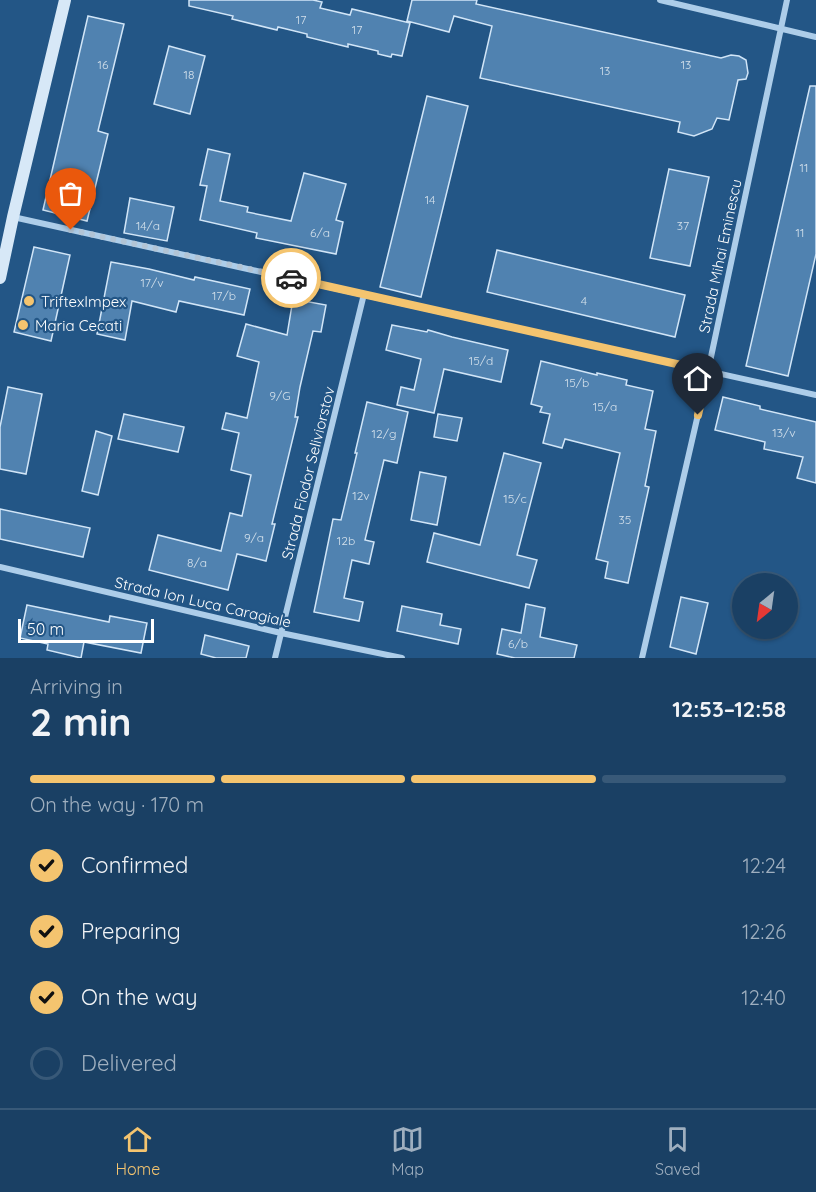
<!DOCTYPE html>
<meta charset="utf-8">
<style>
:root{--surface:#1a4064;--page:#23476a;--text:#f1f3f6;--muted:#9fafbf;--line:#385978;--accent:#f4c46f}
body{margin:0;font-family:Quicksand,sans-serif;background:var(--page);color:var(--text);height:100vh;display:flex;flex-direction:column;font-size:22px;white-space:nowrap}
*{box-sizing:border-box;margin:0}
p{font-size:20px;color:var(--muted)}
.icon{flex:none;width:33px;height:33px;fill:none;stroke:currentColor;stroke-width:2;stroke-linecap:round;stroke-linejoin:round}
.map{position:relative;height:658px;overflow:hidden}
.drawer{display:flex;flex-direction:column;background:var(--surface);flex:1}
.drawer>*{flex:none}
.needle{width:39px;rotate:209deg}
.tools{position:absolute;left:732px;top:573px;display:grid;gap:12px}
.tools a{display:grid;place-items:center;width:66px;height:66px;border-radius:50%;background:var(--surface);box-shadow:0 2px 4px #0004,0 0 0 2px var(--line);font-size:30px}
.scale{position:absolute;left:18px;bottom:15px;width:136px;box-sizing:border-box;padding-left:6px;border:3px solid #fff;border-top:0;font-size:16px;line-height:21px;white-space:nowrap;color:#fff;-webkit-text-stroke:4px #235686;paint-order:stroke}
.pin{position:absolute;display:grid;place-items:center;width:51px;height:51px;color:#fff;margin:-62px -26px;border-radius:50% 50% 50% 0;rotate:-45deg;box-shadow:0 0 6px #0007}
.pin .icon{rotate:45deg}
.courier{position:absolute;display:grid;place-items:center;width:60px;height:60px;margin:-30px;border:4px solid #f4c46f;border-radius:50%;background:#fff;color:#222;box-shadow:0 2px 8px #0007}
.head em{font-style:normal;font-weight:700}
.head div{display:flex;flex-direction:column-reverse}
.head{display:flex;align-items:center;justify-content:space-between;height:102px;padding:0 30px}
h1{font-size:39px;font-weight:700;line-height:45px}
.bar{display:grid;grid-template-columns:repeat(4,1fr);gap:9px 6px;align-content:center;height:72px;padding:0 30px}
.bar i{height:8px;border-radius:4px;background:var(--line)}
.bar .on{background:var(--accent)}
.bar p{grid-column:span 4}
ol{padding:0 30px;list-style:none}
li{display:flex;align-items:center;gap:18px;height:66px}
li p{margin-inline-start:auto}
li .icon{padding:6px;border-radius:50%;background:var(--accent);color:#111;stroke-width:4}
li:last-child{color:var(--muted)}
li i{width:33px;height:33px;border:3px solid var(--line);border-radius:50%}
.tab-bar{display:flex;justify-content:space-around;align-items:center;height:84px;border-top:2px solid var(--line);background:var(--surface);font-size:16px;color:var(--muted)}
.tab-bar a{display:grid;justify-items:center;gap:3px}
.tab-bar .on{color:var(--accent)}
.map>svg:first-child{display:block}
</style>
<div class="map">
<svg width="816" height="658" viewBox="0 0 816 658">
<rect width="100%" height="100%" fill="#235686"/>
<path fill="#5082b0" stroke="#d1e5f7" stroke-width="1.5" d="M 189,0 L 313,0 L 322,2 L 320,8 L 350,15 L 352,9 L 410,23 L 402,56 L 392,54 L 391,57 L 378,54 L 378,51 L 348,44 L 348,47 L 307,37 L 307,34 L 278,27 L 277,30 L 232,19 L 233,16 L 189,6 Z
M 412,0 L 477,0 L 476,4 L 721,58 L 731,55 L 739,56 L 746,60 L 748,73 L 746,79 L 738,80 L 729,120 L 717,118 L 712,129 L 694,136 L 678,132 L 680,122 L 480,78 L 492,26 L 454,16 L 449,32 L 407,21 Z
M 88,16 L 124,24 L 98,131 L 108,134 L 87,221 L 43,210 Z
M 169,46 L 205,56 L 190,114 L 154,104 Z
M 810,86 L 816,86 L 816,254 L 788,376 L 746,366 Z
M 427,96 L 468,106 L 421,297 L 380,287 Z
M 208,149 L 230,154 L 220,201 L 248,207 L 247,212 L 291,221 L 304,173 L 346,184 L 336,220 L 343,222 L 336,254 L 256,238 L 257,233 L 200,220 L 207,186 L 200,185 Z
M 669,169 L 709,177 L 690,266 L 650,258 Z
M 130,198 L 174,207 L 167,241 L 124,233 Z
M 34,247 L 70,255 L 51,341 L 14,332 Z
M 497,250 L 685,295 L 675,337 L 487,292 Z
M 111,262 L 149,269 L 194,280 L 195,277 L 250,289 L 244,315 L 179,301 L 176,312 L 132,301 L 125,340 L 97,334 Z
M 293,299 L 326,305 L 321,332 L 313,331 L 300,387 L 295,417 L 298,417 L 272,524 L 275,524 L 266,561 L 237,554 L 228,590 L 149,570 L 158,535 L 221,551 L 230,513 L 242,516 L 251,475 L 231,470 L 239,433 L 222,429 L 226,413 L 247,418 L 259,362 L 237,356 L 246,324 L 287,335 Z
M 392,325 L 427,332 L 428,330 L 452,337 L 508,350 L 501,382 L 444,369 L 434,413 L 397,405 L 401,387 L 414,390 L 421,359 L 386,350 Z
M 541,361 L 597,375 L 597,373 L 627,380 L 626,385 L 653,391 L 645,429 L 656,431 L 645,486 L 649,487 L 628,583 L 605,578 L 608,562 L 596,559 L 620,453 L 565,439 L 562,448 L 543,443 L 550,414 L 540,412 L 542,407 L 531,404 Z
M 8,387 L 42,394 L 26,474 L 0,469 L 0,427 Z
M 723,397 L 760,406 L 760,409 L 816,422 L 816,483 L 797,478 L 803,457 L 764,449 L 765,442 L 715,430 Z
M 367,402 L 408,412 L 397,463 L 384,460 L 365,540 L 374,542 L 369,564 L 352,560 L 344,598 L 363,602 L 359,621 L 314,612 L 333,519 L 341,520 L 357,453 L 355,453 Z
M 124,414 L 184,427 L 178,452 L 118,439 Z
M 438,414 L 462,418 L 457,441 L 434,437 Z
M 96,431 L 112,436 L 98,495 L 82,491 Z
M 504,453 L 541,463 L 517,555 L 537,560 L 529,588 L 427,562 L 434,533 L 480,545 Z
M 420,472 L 446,477 L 437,525 L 411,520 Z
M 0,509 L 90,528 L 83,557 L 0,539 Z
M 681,597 L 708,603 L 696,654 L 670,647 Z
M 526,604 L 545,608 L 540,637 L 577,645 L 574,658 L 515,658 L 497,654 L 502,629 L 521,633 Z
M 27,605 L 109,622 L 110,616 L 147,623 L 141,653 L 84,642 L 81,658 L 47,650 L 48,644 L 20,638 Z
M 402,606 L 442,614 L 440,625 L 461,629 L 458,644 L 397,631 Z
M 205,635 L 249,646 L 246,658 L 216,658 L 201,654 Z"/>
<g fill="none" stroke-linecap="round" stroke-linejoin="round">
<path stroke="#adcde9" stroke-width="6" d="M 660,0 L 816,37
M 13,217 L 816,395
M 0,567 L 281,633 L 402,658
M 275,658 L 364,294
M 642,658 L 708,371 L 787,0"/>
<path stroke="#d7e8f7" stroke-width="12" d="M 0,278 L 13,217 L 65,0"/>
</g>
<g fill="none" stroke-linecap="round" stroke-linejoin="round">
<path stroke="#b2c4d5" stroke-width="6" stroke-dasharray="0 10.8" d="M 71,230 L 291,278"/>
<path stroke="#f4c46f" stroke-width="8" d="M 291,278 L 708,371 L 698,415"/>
</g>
<g fill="#f4c46f" stroke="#235686" stroke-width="2">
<circle cx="29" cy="301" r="6"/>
<circle cx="23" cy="325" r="6"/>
</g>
<g text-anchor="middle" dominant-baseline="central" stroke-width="4.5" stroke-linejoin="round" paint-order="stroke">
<g font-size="12" fill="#d3e0eb">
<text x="301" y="19">17</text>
<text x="357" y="29">17</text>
<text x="103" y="64">16</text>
<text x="686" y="64">13</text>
<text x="605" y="70">13</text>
<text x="189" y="74">18</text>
<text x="804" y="167">11</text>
<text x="430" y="199">14</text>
<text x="148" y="225">14/a</text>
<text x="683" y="225">37</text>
<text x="320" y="232">6/a</text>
<text x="800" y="232">11</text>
<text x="152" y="282">17/v</text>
<text x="224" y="295">17/b</text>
<text x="584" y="300">4</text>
<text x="481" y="360">15/d</text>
<text x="577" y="382">15/b</text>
<text x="280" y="395">9/G</text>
<text x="605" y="406">15/a</text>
<text x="784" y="432">13/v</text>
<text x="384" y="433">12/g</text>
<text x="361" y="495">12v</text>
<text x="515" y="498">15/c</text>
<text x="625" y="519">35</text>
<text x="254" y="537">9/a</text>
<text x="346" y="540">12b</text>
<text x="197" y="562">8/a</text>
<text x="518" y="643">6/b</text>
</g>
<g font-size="15" fill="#fff" stroke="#235686">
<text transform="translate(720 256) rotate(-78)">Strada Mihai Eminescu</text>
<text transform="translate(308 473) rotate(-76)">Strada Fiodor Seliviorstov</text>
<text transform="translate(203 602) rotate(13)">Strada Ion Luca Caragiale</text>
</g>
<g font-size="15" fill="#fff" stroke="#235686" text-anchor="start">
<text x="41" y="301">TriftexImpex</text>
<text x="35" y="325">Maria Cecati</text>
</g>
</g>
</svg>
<div class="tools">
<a><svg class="needle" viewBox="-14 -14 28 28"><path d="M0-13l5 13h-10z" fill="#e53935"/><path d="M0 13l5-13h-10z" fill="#9fafbf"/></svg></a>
</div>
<div class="scale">50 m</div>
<div class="pin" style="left:71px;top:230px;background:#ea580c"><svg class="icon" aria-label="bag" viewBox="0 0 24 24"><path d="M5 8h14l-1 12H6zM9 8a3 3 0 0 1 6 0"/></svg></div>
<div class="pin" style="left:698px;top:415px;background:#1f2937"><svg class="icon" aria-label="home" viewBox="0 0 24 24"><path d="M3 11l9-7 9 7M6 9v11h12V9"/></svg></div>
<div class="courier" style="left:291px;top:278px"><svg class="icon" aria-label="car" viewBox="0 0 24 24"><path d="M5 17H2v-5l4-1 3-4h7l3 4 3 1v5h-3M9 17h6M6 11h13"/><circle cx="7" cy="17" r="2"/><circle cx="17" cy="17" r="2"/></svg></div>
</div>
<section class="drawer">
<div class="head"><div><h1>2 min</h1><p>Arriving in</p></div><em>12:53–12:58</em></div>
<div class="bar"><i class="on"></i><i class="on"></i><i class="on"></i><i></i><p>On the way · 170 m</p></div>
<ol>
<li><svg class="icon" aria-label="check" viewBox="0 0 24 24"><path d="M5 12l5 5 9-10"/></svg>Confirmed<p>12:24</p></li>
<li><svg class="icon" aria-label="check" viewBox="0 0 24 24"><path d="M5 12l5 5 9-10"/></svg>Preparing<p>12:26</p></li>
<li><svg class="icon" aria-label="check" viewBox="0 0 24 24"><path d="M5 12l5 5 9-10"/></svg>On the way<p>12:40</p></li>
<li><i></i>Delivered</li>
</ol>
</section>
<nav class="tab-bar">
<a class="on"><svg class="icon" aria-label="home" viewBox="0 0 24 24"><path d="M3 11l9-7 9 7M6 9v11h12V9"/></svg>Home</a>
<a><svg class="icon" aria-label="map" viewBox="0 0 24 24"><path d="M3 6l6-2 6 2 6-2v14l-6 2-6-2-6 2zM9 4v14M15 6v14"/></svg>Map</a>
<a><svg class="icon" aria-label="saved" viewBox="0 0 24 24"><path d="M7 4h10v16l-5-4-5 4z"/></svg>Saved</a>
</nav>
